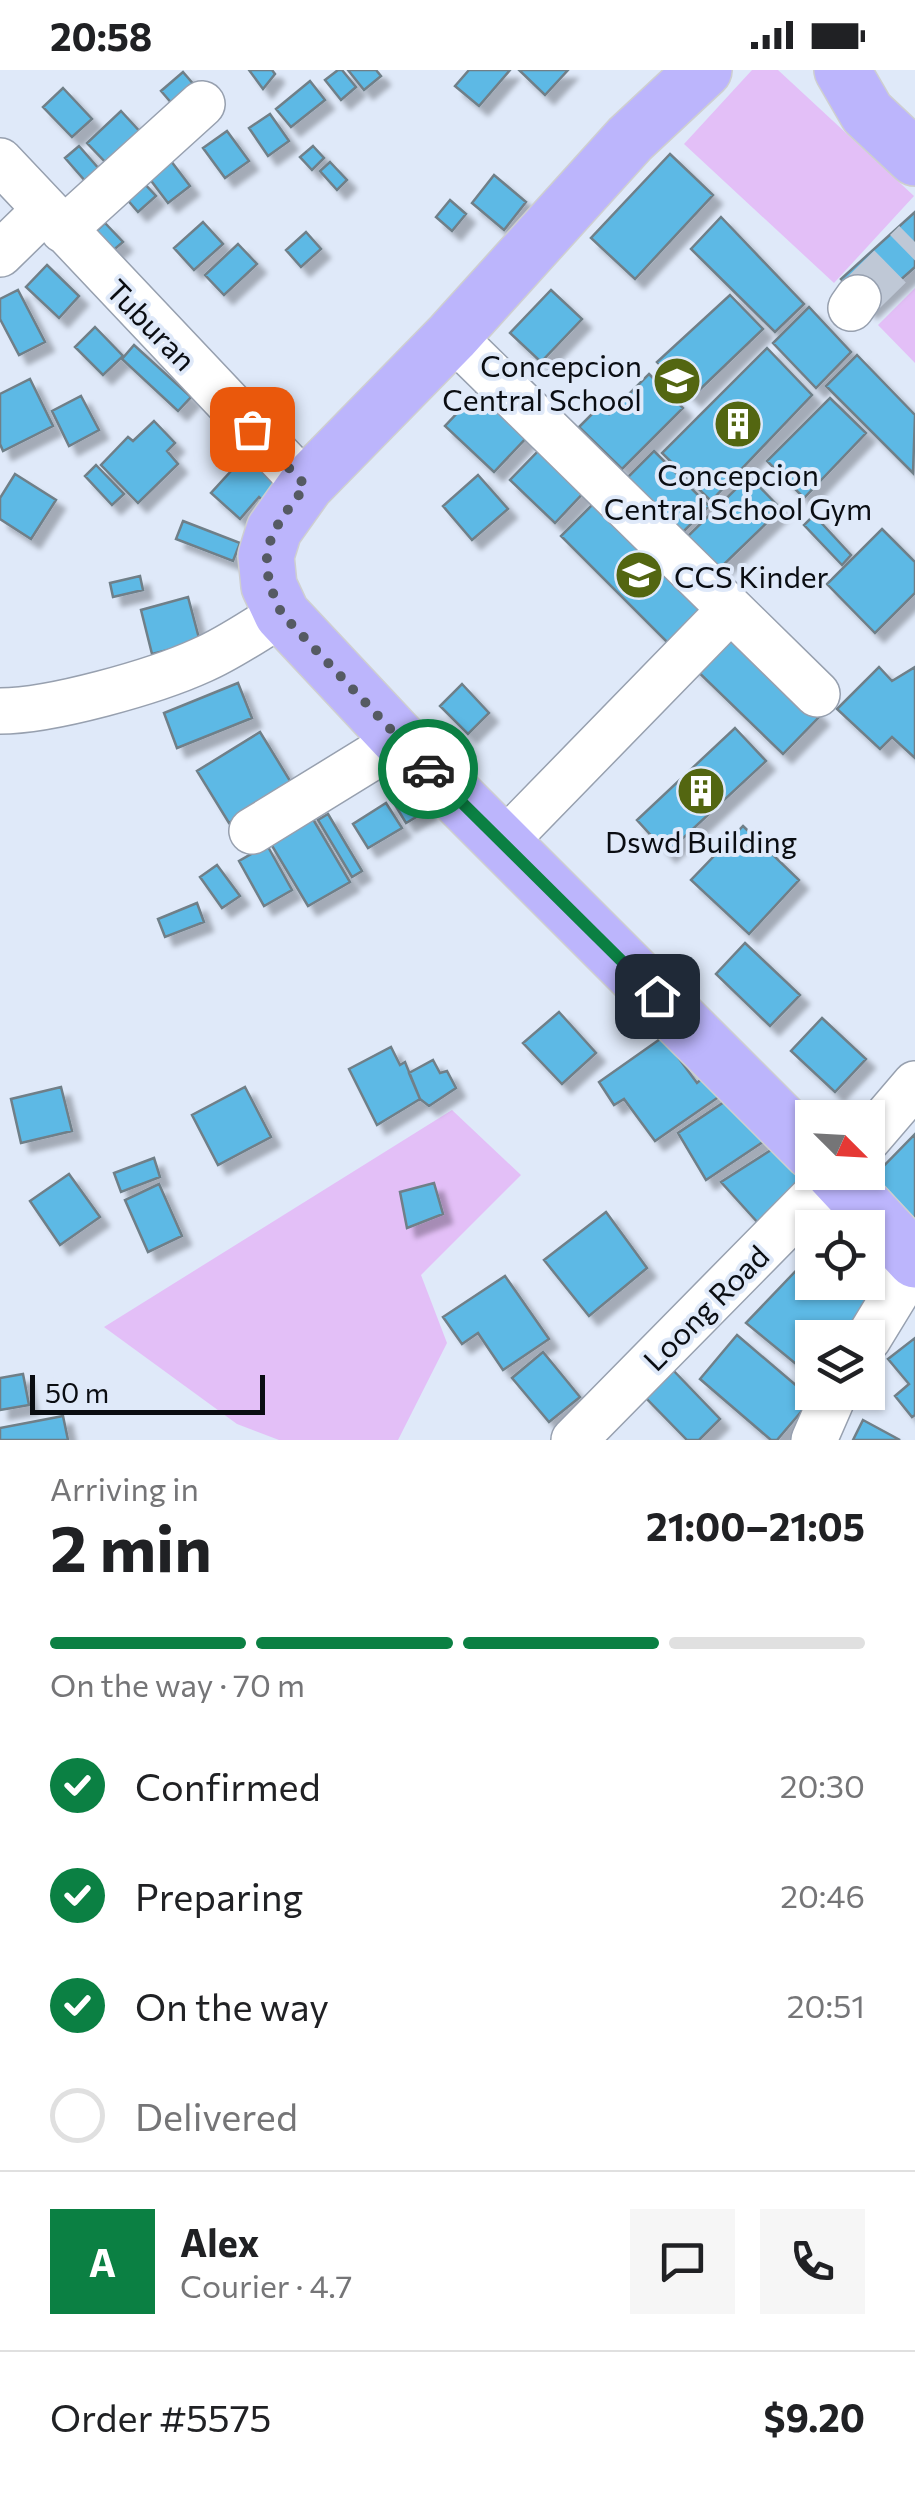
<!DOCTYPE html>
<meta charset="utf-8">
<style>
:root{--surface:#fff;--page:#f6f6f6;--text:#202124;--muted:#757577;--line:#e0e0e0;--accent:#0b8043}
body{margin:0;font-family:Commissioner,sans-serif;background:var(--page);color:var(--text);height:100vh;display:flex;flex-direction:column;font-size:38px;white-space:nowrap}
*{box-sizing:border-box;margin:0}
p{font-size:32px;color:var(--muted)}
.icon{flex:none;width:55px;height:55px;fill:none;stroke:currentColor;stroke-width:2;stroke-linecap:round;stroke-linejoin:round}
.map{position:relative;height:1370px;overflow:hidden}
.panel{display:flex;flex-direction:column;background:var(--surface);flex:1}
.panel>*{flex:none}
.needle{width:65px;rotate:114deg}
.tools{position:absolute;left:795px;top:1030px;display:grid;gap:20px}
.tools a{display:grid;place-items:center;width:90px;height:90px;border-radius:0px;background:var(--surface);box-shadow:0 2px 8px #0004;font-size:50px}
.scale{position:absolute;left:30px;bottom:25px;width:235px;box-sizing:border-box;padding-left:10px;border:5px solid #0a0d12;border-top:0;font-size:28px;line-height:35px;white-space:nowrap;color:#0a0d12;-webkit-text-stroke:8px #dfe9f9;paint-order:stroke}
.pin{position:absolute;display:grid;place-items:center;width:85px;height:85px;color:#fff;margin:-42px;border-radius:20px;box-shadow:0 5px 15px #0006}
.courier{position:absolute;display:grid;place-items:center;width:100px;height:100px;margin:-50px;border:8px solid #0b8043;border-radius:50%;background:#fff;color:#222;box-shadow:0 2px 12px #0007}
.summary em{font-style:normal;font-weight:700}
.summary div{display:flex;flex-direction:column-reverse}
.summary{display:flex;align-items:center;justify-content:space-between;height:170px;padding:0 50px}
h1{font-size:65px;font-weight:700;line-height:75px}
.bar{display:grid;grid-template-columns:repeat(4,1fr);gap:15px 10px;align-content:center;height:120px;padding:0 50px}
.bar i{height:12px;border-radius:8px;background:var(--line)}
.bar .selected{background:var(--accent)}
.bar p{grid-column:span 4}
.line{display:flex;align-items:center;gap:25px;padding:0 50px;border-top:2px solid var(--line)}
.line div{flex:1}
.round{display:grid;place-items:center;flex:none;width:105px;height:105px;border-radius:0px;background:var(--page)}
ol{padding:0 50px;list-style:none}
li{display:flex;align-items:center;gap:30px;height:110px}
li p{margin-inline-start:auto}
li .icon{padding:10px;border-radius:50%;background:var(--accent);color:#fff;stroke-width:4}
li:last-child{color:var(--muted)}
li i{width:55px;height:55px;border:5px solid var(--line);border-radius:50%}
.status{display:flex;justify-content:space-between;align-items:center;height:70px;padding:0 50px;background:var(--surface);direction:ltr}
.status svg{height:28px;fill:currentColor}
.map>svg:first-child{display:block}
</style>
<div class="status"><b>20:58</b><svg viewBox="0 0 49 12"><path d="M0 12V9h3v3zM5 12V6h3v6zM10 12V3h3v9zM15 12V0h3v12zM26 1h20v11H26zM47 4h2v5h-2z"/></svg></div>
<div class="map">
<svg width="915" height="1370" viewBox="0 0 915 1370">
<defs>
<filter id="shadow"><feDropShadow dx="9" dy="9" stdDeviation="2.5" flood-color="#0004"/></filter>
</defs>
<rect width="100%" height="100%" fill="#dfe9f9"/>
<path fill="#e3bff7" d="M 752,0 L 778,0 L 914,126 L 834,213 L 684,74 Z
M 915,218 L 915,293 L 878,255 Z
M 452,1040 L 521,1105 L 421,1205 L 447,1273 L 398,1370 L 279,1370 L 237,1354 L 104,1257 Z"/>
<path fill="#5db9e5" stroke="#6f7f88" stroke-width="2.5" filter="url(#shadow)" d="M 249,0 L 272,0 L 275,4 L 263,19 Z
M 338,0 L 342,0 L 356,17 L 341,30 L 325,10 Z
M 348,0 L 376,0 L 381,6 L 364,20 Z
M 469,0 L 510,0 L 479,36 L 455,16 Z
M 519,0 L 568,0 L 545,25 Z
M 183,2 L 201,23 L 180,43 L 161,21 Z
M 310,11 L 325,30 L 291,57 L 276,39 Z
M 63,18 L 92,49 L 72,67 L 43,37 Z
M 121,41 L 143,65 L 110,97 L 87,73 Z
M 270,44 L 289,71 L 268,86 L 249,58 Z
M 227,61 L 249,91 L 225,108 L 203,78 Z
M 79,76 L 107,108 L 93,120 L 65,88 Z
M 313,76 L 324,88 L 312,100 L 300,87 Z
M 670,84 L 713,125 L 635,209 L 591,168 Z
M 171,91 L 190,116 L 168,133 L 149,108 Z
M 330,92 L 347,110 L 337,120 L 320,101 Z
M 494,105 L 526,132 L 504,160 L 472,133 Z
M 141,110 L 156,126 L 138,142 L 125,127 Z
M 450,130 L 466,144 L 452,161 L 436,147 Z
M 915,142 L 915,197 L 868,239 L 841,209 Z
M 721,147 L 804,234 L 775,262 L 691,179 Z
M 203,152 L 223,174 L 194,200 L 174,178 Z
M 105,153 L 123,172 L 104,188 L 87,169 Z
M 306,162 L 321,179 L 301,197 L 286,180 Z
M 238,174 L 257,194 L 224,225 L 205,205 Z
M 47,195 L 79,226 L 59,248 L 26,217 Z
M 18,220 L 45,272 L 19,285 L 0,249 L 0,229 Z
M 551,220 L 582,249 L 541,292 L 510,263 Z
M 730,225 L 763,259 L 692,327 L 657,292 Z
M 809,237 L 851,282 L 816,318 L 773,273 Z
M 95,257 L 123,286 L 103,305 L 75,277 Z
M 134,275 L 191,327 L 178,341 L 122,289 Z
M 767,278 L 812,325 L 711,431 L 662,383 Z
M 857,285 L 915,345 L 913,403 L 826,316 Z
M 649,304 L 683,338 L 622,399 L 579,357 L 600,336 L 609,344 Z
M 30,309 L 53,356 L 3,381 L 0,374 L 0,324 Z
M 479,320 L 528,366 L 494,402 L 445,356 Z
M 81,326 L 99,360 L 69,376 L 52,341 Z
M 830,328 L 866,363 L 804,428 L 767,391 Z
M 154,351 L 175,373 L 167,381 L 178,394 L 138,433 L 101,395 L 128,367 L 133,371 Z
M 543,376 L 587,419 L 555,453 L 510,410 Z
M 243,378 L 286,418 L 269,436 L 259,427 L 240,449 L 211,423 L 231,401 L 226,396 Z
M 654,381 L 709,436 L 679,466 L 624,411 Z
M 96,395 L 124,424 L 112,435 L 85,406 Z
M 15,404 L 56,430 L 31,469 L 0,449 L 0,428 Z
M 478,405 L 508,439 L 472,470 L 443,436 Z
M 749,406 L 781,439 L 716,502 L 685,469 Z
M 600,427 L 717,545 L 678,583 L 561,466 Z
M 814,445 L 851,485 L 842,495 L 804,455 Z
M 183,451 L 240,473 L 233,491 L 176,469 Z
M 882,459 L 915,492 L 915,523 L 875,563 L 827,514 Z
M 140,506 L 143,520 L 113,527 L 110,513 Z
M 188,527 L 200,572 L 152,584 L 141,540 Z
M 728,553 L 820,646 L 783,684 L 689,593 Z
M 879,597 L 892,611 L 915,597 L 915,688 L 892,667 L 880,679 L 837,639 Z
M 238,613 L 252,648 L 177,678 L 164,643 Z
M 462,614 L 489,643 L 468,664 L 440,636 Z
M 735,658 L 766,691 L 667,783 L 637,750 Z
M 260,662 L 292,714 L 229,753 L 197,701 Z
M 411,712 L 428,740 L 406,753 L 389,725 Z
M 386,733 L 402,758 L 368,778 L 353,754 Z
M 307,739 L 350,812 L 308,836 L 265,764 Z
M 328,744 L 362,801 L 352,807 L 318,750 Z
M 743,756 L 799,810 L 749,864 L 691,810 Z
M 267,775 L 292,820 L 264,836 L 239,791 Z
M 217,795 L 240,826 L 222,838 L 200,807 Z
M 197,833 L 204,852 L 165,867 L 158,849 Z
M 745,873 L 800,925 L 770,956 L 716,904 Z
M 559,942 L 596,983 L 562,1014 L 523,973 Z
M 822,948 L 866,989 L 835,1022 L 791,981 Z
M 663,967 L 697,1013 L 706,1005 L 720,1026 L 655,1071 L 624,1029 L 614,1035 L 599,1012 Z
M 391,977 L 400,995 L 405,992 L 420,1029 L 377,1055 L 349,999 Z
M 433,990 L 440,1003 L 447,1001 L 456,1018 L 429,1036 L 420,1029 L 409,1003 Z
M 61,1017 L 72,1061 L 21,1073 L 11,1029 Z
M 245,1017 L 271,1067 L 218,1095 L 192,1045 Z
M 739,1022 L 775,1064 L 706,1110 L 678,1063 Z
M 915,1064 L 915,1151 L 871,1109 Z
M 785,1071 L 812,1097 L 759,1154 L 721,1112 Z
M 154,1088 L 160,1107 L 121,1122 L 114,1103 Z
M 69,1104 L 100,1147 L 60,1175 L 30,1131 Z
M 434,1113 L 443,1144 L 407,1158 L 400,1122 Z
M 159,1114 L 182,1166 L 148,1182 L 125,1130 Z
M 606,1142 L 647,1198 L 589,1246 L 544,1190 Z
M 868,1168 L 897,1190 L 842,1268 L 812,1268 L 812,1307 L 746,1253 L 812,1184 L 812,1212 L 868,1212 Z
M 505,1206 L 549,1269 L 503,1300 L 478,1263 L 462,1274 L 443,1247 Z
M 737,1265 L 812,1329 L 777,1370 L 771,1370 L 700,1309 Z
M 915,1268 L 915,1345 L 912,1347 L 895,1326 L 909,1314 L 888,1289 Z
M 543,1282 L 580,1327 L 549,1352 L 512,1308 Z
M 671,1298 L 720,1349 L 699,1370 L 687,1370 L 643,1325 Z
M 23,1304 L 29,1335 L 0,1340 L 0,1308 Z
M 63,1346 L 68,1370 L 0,1370 L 0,1358 Z
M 863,1350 L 900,1370 L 853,1370 Z"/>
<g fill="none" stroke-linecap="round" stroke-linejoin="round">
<path stroke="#bfc8d6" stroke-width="45" stroke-dasharray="45 22" stroke-linecap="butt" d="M 858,228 L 915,172"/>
<g stroke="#97a0af" stroke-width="48">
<path id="minor" d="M 0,91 L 306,415
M 63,160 L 202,34
M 0,184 L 44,141
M 851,238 L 858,228
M 452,266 L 817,624
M 0,641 C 51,641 154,612 202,590 C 230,578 256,559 282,544
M 252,761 L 400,670
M 503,773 L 730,540
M 868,1069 L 915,1014
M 868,1269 L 915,1192
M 574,1370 L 838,1102
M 814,1370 L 835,1322"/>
</g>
<g stroke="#cecfd0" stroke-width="58">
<path id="major" d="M 704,0 L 630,69 L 452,266 L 306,415 L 274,460 L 266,486 L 269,516 L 282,544 L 400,670 L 812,1082
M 842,0 L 867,43 L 915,88
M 833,1102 L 915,1190"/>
</g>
<use href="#minor" stroke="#fff" stroke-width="45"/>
<use href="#major" stroke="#bcb5fc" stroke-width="55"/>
</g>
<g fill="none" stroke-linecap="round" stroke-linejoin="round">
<path stroke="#555a63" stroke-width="10" stroke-dasharray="0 18" d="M 252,359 L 306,416 C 268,464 253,485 282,544 L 428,699"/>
<path stroke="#0b8043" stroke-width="12" d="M 428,699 L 657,926"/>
</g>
<defs>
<g id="school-disc" transform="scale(2.5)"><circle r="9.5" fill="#536611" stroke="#dfe9f9"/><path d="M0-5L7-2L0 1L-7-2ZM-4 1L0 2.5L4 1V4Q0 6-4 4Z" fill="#fff"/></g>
<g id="building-disc" transform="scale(2.5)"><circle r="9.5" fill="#536611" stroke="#dfe9f9"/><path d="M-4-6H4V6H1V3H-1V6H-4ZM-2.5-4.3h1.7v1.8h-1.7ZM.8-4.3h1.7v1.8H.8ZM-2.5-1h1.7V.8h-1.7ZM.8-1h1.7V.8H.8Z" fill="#fff"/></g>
</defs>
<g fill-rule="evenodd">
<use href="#school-disc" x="677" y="311"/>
<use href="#building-disc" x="738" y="354"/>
<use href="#school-disc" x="639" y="505"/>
<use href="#building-disc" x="701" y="721"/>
</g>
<g text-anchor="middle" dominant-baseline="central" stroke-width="8" stroke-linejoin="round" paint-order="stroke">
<g font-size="30" fill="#0a0d12" stroke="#dfe9f9">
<text transform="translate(152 254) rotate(46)">Tuburan</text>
<text transform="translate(705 1237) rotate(-45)">Loong Road</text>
</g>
<g font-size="30" fill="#0a0d12" stroke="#dfe9f9">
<text x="642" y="294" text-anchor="end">Concepcion<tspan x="642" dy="34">Central School</tspan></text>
<text x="738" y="403">Concepcion<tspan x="738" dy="34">Central School Gym</tspan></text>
<text x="674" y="505" text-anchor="start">CCS Kinder</text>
<text x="701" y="770">Dswd Building</text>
</g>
</g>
</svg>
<div class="tools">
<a><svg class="needle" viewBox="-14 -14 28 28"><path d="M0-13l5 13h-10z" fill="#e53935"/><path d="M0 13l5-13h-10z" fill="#757577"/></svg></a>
<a><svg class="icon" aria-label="locate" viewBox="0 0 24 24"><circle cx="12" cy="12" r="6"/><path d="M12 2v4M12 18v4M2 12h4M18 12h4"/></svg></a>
<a><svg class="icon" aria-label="layers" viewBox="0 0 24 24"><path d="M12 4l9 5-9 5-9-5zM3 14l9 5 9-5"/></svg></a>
</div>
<div class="scale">50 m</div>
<div class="pin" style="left:252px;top:359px;background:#ea580c"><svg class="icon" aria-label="bag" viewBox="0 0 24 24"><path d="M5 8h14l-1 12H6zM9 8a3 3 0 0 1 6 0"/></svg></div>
<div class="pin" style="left:657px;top:926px;background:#1f2937"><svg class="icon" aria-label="home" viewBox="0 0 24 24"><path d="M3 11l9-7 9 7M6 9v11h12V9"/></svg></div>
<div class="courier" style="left:428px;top:699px"><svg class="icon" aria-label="car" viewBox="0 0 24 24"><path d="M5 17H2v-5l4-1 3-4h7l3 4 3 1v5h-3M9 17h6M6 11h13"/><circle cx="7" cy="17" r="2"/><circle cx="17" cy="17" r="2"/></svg></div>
</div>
<section class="panel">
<div class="summary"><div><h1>2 min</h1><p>Arriving in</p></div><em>21:00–21:05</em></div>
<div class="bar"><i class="selected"></i><i class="selected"></i><i class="selected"></i><i></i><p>On the way · 70 m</p></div>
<ol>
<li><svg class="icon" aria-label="check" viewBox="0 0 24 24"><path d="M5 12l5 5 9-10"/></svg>Confirmed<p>20:30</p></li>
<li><svg class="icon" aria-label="check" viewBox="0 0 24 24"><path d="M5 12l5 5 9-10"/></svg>Preparing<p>20:46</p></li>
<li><svg class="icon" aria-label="check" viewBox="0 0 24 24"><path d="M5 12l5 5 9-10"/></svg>On the way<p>20:51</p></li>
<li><i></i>Delivered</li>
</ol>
<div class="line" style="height:180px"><b class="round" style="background:var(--accent);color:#fff">A</b><div><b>Alex</b><p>Courier · 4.7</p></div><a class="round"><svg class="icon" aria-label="chat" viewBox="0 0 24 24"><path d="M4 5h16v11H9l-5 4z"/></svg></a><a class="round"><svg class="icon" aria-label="phone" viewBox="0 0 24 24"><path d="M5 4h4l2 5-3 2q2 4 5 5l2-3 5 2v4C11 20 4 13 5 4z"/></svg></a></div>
<div class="line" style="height:130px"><div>Order #5575</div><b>$9.20</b></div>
</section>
